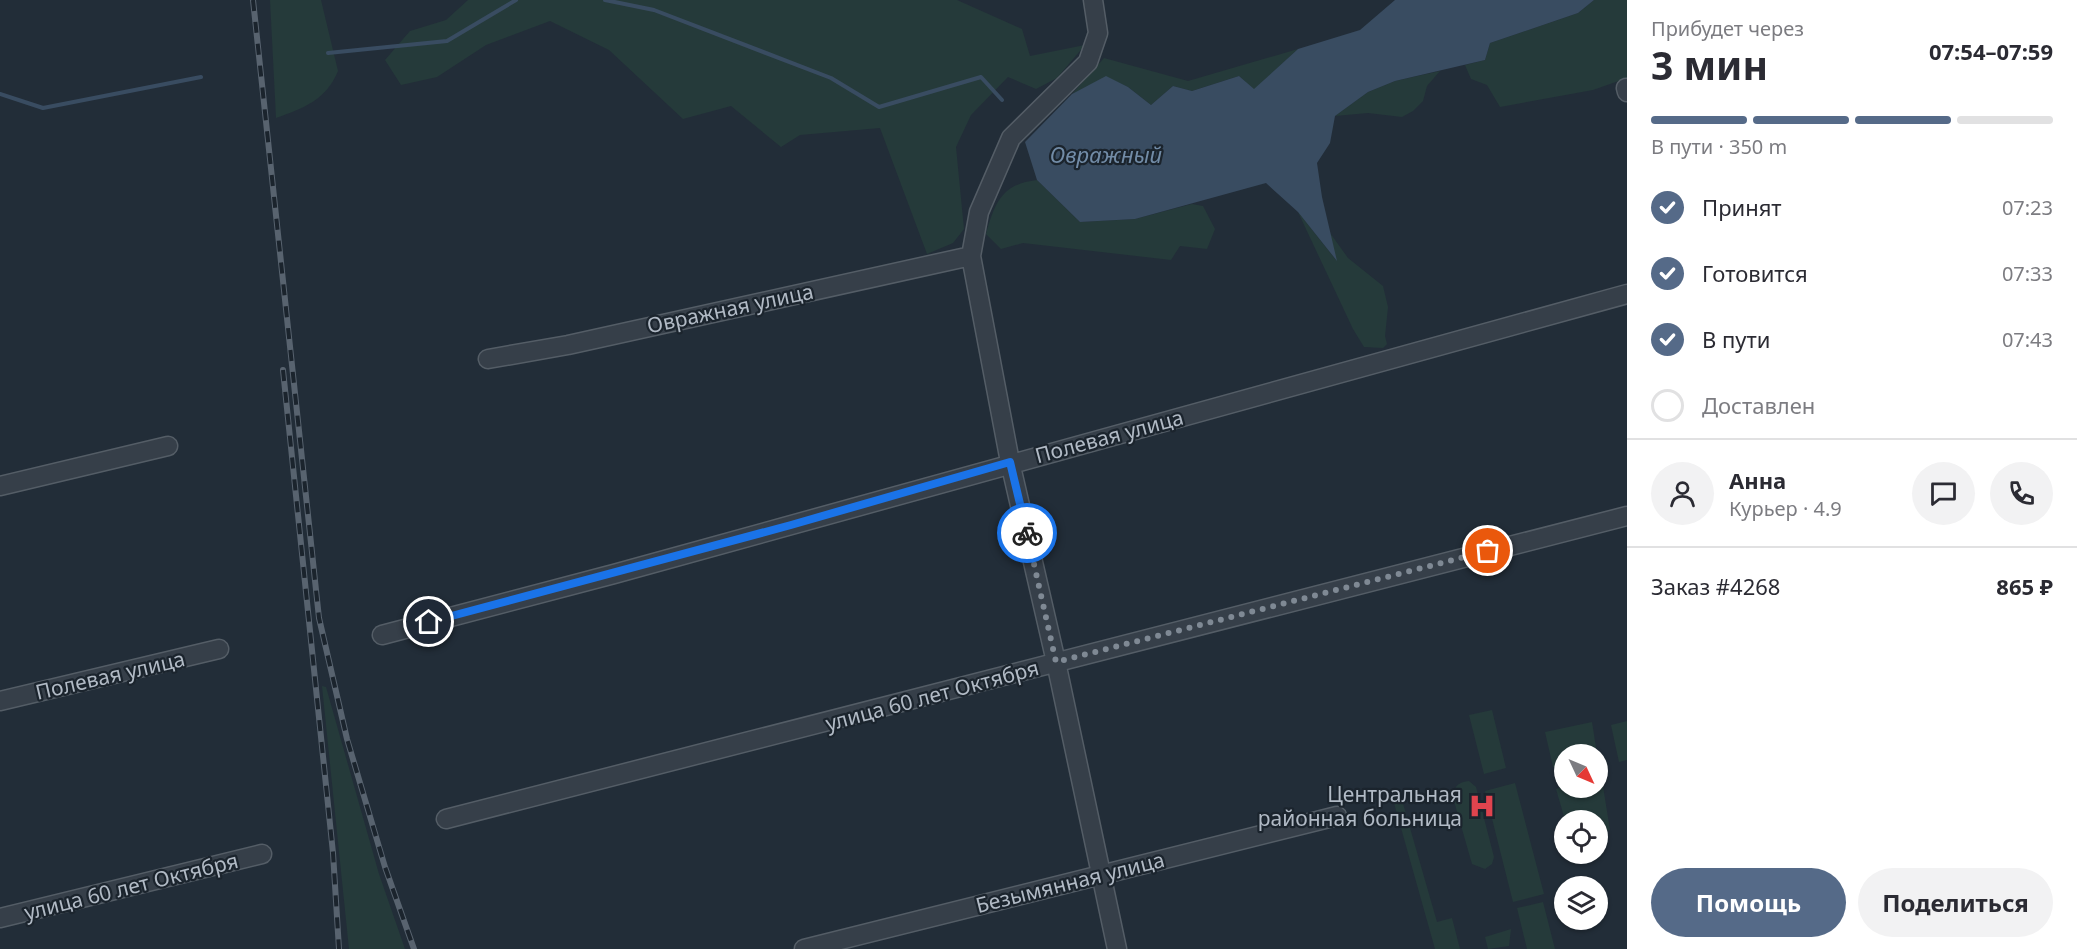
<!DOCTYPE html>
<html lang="ru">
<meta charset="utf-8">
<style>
:root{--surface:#fff;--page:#f2f2f3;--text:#2b2b33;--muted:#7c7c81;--line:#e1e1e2;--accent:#556a88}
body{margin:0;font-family:"Noto Sans",sans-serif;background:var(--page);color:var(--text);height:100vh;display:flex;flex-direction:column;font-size:22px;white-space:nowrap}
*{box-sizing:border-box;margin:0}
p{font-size:20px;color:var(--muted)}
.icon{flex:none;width:33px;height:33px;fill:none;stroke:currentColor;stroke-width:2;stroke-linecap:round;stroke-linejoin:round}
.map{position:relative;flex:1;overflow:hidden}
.details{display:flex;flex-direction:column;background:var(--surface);width:450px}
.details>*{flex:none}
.needle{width:39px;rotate:134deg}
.controls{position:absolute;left:1554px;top:744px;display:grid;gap:12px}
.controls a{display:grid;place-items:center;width:54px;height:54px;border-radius:50%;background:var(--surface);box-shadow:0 2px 4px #0004;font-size:30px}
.pin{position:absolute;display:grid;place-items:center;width:51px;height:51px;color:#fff;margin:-26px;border:3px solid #fff;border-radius:50%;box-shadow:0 2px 6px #0007}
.courier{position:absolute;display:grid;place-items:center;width:60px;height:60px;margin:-30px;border:4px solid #1a73e8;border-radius:50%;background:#fff;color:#222;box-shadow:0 2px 8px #0007}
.head em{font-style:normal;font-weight:700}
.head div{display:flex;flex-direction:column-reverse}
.head{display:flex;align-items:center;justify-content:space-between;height:102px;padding:0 24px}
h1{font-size:39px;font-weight:700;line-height:45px}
.bar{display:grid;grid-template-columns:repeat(4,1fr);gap:9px 6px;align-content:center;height:72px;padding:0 24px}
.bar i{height:8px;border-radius:4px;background:var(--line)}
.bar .on{background:var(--accent)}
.bar p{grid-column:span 4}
.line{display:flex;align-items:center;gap:15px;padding:0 24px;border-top:2px solid var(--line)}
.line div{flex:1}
.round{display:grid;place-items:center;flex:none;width:63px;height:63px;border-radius:32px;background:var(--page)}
ol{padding:0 24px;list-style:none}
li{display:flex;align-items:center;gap:18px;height:66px}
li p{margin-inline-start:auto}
li .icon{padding:6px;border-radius:50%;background:var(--accent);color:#fff;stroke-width:4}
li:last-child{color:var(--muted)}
li i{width:33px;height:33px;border:3px solid var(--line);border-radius:50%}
.primary-button{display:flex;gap:12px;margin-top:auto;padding:12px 24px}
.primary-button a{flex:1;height:69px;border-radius:36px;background:var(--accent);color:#fff;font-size:24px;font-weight:700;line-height:69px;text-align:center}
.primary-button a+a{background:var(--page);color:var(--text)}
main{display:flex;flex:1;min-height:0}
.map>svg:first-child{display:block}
</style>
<main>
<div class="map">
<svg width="1627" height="949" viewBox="0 0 1627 949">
<rect width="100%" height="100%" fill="#222d38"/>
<path fill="#253a3a" d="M 270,0 L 321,0 L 338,71 C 326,100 304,108 276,118 Z
M 468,0 L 957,0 L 1022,29 L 1030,56 L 1085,45 L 1057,78 L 1036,89 L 1008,77 L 971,115 L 956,147 L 964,229 L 953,243 L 927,254 L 880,128 L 800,135 L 781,147 L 731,106 L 683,119 L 609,50 L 550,21 L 486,45 L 437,77 L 401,85 L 385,60 L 410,31 L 446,20 Z
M 1594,0 L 1627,0 L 1627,78 L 1593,90 L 1500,107 L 1487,85 L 1471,79 L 1465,65 L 1485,60 L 1490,43 L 1578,13 Z
M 1298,49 L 1254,90 L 1239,76 L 1192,91 L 1173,86 L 1151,105 L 1128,87 L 1106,77 L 1072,94 L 1104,58 L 1188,81 Z
M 1440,71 L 1427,86 L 1423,101 L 1413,111 L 1402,117 L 1368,113 L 1335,116 L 1368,92 L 1395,81 Z
M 1037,180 L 1080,222 L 1135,219 L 1192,204 L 1203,206 L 1215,229 L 1207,249 L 1180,246 L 1171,260 L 1023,243 L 1001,249 L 986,234 C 995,202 1002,184 1037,180 Z
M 1298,212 L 1336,260 L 1330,233 L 1348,258 L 1383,286 L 1388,307 L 1385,336 L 1387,344 L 1383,348 L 1364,347 L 1353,329 Z
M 322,686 L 326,687 L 379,874 L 405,949 L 349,949 Z
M 1492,710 L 1506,768 L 1484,774 L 1469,715 Z
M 1627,721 L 1627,760 L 1619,762 L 1611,725 Z
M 1592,722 L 1597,754 L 1564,754 L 1564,767 L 1553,767 L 1545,732 Z
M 1598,755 L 1610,830 L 1598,834 L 1598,820 L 1565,820 L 1556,789 L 1564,786 L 1598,788 Z
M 1469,781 L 1476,787 L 1494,857 L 1492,864 L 1485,869 L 1472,864 L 1452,794 C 1456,785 1459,782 1469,781 Z
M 1515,783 L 1544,894 L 1513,902 L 1485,791 Z
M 1402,800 L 1437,922 L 1452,918 L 1460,949 L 1435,949 L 1394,803 Z
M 1543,902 L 1555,949 L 1527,949 L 1517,908 Z
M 1511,929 L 1509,946 L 1488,949 L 1485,937 Z"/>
<path fill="#394c61" d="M 1395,0 L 1594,0 L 1578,13 L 1490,43 L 1485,60 L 1395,81 L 1368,92 L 1335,116 L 1330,143 L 1317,163 L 1322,197 L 1337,261 L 1298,212 L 1266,183 L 1135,219 L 1080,222 L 1037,180 L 1025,142 L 1072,94 L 1106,76 L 1128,87 L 1151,105 L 1173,86 L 1192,91 L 1239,76 L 1254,89 L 1298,49 L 1360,30 Z"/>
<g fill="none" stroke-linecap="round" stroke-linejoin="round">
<path stroke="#394c61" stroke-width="4" d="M 605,0 L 654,10 L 831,78 L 879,107 L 981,77 L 1002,100
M 328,53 L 447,41 L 516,0
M 0,94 L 43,108 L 201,77"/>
<g stroke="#545d66" stroke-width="21">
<path id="minor" d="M 1093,0 L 1098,33 L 1088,62 L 1011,138 L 979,212 L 971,256 L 1010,462 L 1056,662 L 1117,949
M 1626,88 L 1627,92
M 488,359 L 568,345 L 971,256
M 0,486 L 168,446
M 382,635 L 614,574 L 1627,294
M 0,701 L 219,649
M 446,819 L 1627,516
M 0,918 L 262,854
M 804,949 L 1337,816"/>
</g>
<use href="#minor" stroke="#363f49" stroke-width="18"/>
<g stroke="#58636f" stroke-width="6">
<path id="rail" d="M 253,0 L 319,618 L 347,739 L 385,867 L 414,949
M 283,370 L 333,853 L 339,949"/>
</g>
<use href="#rail" stroke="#1b242d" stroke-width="4" stroke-dasharray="11" stroke-linecap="butt"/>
</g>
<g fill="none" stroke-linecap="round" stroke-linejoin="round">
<path stroke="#7f8994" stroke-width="6" stroke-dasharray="0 10.8" d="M 1027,533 L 1056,662 L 1488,551"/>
<path stroke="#1a73e8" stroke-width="8" d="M 429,622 L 791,525 L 1010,462 L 1027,533"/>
</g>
<defs>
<g id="hospital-bare" transform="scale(2.07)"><path d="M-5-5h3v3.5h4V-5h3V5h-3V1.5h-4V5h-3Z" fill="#e0444e" stroke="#1b242d" stroke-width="2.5" paint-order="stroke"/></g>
</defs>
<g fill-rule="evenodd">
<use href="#hospital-bare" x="1482" y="806"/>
</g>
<g text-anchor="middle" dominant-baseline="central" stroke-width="4.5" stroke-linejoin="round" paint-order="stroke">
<g font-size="21" fill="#b1bac5" stroke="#1b242d">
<text transform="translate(730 308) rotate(-12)">Овражная улица</text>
<text transform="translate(1109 436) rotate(-15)">Полевая улица</text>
<text transform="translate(110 675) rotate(-13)">Полевая улица</text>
<text transform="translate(932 695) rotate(-15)">улица 60 лет Октября</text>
<text transform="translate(1070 882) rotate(-14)">Безымянная улица</text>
<text transform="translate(131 886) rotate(-14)">улица 60 лет Октября</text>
</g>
<g font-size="21" fill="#b1bac5" stroke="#1b242d" text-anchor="end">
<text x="1462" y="794">Центральная<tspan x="1462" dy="24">районная больница</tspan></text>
</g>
<g font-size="22" font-style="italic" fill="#728ca7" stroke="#1b242d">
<text x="1106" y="154">Овражный</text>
</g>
</g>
</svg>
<div class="controls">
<a><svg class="needle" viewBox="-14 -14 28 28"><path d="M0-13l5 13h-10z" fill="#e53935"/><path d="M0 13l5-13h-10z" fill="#7c7c81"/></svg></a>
<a><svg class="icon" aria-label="locate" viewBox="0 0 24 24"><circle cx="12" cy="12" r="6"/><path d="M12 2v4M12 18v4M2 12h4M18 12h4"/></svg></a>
<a><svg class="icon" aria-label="layers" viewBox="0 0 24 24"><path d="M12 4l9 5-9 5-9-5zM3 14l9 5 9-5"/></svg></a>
</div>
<div class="pin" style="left:1488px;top:551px;background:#ea580c"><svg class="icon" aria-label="bag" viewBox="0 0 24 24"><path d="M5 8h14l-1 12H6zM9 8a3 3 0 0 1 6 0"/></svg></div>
<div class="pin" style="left:429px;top:622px;background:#1f2937"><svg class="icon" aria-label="home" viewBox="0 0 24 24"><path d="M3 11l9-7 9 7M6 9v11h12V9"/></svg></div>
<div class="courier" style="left:1027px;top:533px"><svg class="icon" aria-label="bike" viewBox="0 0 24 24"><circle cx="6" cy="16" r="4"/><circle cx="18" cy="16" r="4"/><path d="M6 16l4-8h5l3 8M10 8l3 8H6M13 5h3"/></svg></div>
</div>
<section class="details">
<div class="head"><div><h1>3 мин</h1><p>Прибудет через</p></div><em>07:54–07:59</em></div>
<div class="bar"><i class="on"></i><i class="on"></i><i class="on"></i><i></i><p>В пути · 350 m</p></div>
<ol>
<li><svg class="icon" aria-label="check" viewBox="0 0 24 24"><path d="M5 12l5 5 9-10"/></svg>Принят<p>07:23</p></li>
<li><svg class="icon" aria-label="check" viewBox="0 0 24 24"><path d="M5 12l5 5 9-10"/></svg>Готовится<p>07:33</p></li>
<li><svg class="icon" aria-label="check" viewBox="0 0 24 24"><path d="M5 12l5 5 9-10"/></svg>В пути<p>07:43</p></li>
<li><i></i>Доставлен</li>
</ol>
<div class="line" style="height:108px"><a class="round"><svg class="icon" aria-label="person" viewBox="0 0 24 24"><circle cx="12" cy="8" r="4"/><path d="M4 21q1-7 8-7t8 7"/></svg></a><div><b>Анна</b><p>Курьер · 4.9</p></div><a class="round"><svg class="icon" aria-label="chat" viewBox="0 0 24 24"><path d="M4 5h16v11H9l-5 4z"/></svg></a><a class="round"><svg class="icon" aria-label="phone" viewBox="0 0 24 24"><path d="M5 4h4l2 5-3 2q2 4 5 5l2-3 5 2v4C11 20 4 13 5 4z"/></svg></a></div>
<div class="line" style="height:78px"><div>Заказ #4268</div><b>865 ₽</b></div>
<div class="primary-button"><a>Помощь</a><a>Поделиться</a></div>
</section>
</main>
